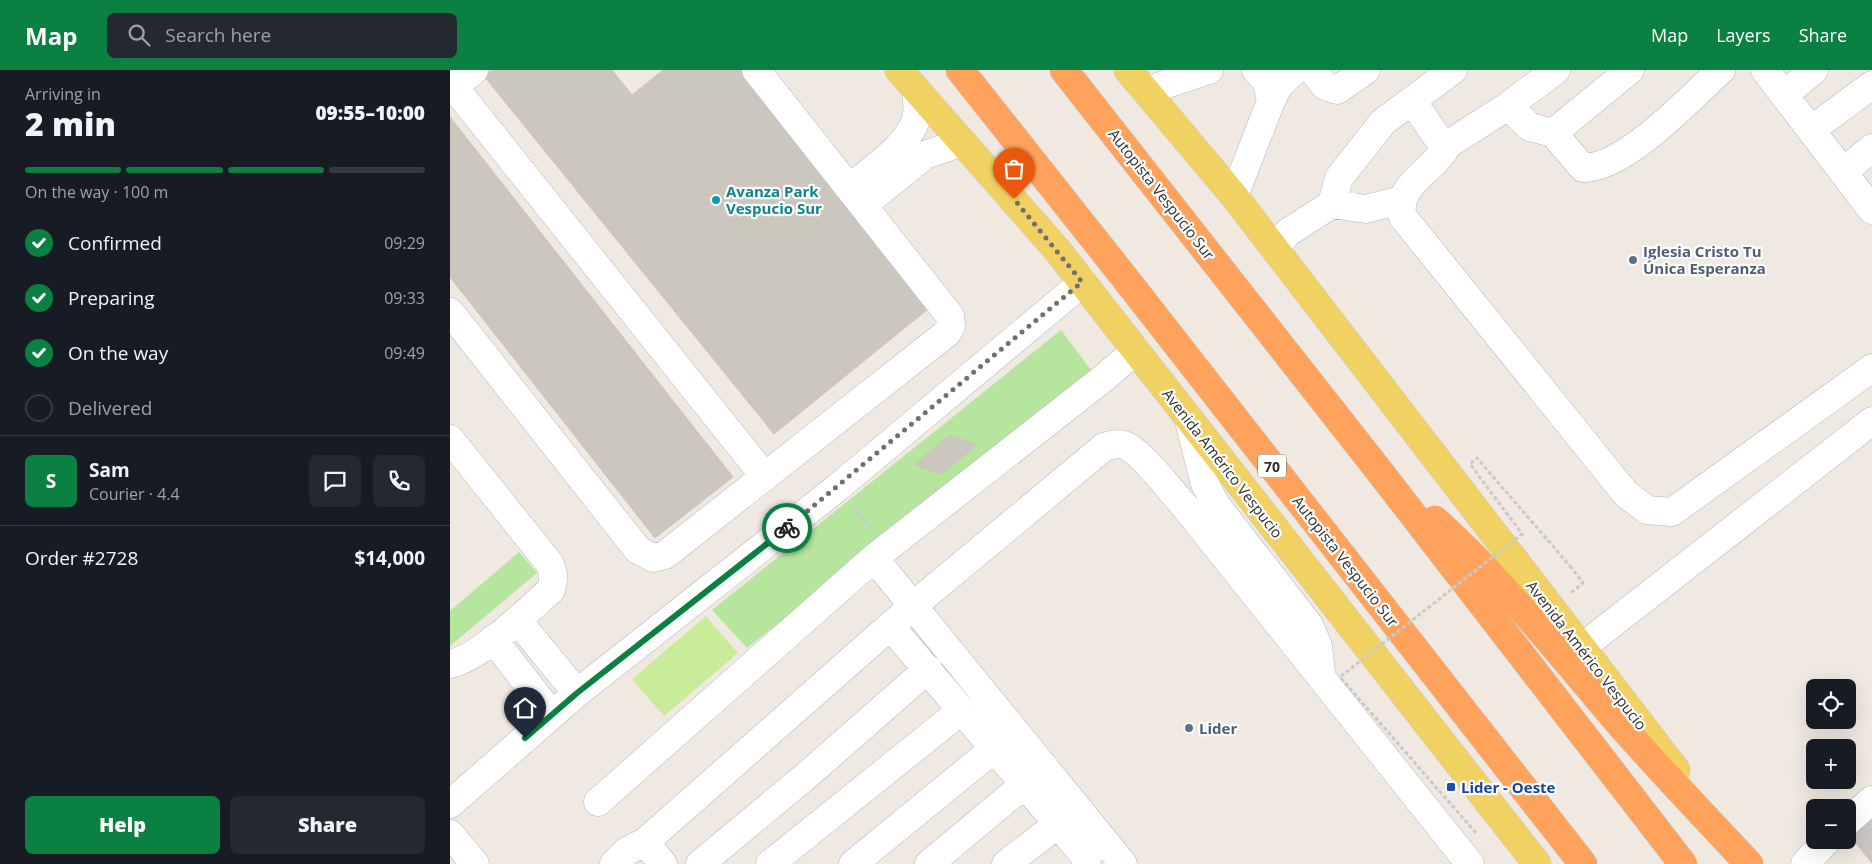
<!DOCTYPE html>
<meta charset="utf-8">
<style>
:root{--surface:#171b24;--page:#242831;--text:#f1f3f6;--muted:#9ea1a6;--line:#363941;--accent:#0b8043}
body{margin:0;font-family:"Open Sans",sans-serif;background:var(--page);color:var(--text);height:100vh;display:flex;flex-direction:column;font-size:19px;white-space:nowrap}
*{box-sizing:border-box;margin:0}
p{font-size:16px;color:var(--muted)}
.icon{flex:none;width:28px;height:28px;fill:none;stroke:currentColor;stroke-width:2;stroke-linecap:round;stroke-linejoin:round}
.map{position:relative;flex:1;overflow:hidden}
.panel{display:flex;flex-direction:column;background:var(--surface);width:450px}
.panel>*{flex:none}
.tools{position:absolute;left:1356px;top:609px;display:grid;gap:10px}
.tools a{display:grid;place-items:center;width:50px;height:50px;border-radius:8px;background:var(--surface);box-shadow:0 5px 20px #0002;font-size:25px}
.pin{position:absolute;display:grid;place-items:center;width:42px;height:42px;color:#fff;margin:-51px -21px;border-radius:50% 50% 50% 0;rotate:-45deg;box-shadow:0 0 5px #0007}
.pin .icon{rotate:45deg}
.courier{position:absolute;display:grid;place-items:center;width:50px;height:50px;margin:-25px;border:4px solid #0b8043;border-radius:50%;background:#fff;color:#222;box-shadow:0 1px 6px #0007}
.overview em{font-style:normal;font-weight:800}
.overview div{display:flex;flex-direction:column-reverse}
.overview{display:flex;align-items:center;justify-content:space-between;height:85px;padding:0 25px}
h1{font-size:32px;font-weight:800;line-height:38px}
.bar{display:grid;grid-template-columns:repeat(4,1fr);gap:8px 5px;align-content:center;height:60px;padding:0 25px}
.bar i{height:6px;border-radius:4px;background:var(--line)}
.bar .selected{background:var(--accent)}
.bar p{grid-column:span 4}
.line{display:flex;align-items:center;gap:12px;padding:0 25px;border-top:1px solid var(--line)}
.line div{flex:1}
.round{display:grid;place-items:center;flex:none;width:52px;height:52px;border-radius:8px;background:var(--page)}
ol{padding:0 25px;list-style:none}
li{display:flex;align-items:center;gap:15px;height:55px}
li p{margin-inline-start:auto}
li .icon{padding:5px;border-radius:50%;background:var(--accent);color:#fff;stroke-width:4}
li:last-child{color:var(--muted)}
li i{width:28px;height:28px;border:2px solid var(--line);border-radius:50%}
.cta{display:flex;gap:10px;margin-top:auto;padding:10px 25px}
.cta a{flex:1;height:58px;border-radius:8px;background:var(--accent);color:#fff;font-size:20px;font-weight:800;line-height:58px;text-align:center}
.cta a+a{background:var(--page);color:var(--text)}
header{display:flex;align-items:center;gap:30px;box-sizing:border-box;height:70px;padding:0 25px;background:var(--accent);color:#fff}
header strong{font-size:24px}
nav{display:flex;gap:28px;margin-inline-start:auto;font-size:18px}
.search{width:350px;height:45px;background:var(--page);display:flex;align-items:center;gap:12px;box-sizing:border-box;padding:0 18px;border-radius:8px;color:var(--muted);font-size:19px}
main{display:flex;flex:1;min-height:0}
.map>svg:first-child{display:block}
</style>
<header>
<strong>Map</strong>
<div class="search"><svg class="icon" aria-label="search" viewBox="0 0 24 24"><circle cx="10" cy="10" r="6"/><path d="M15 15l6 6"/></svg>Search here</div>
<nav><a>Map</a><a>Layers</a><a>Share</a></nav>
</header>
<main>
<section class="panel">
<div class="overview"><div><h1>2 min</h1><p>Arriving in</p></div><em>09:55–10:00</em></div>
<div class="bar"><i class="selected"></i><i class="selected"></i><i class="selected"></i><i></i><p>On the way · 100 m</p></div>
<ol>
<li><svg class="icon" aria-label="check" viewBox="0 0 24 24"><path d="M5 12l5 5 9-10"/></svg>Confirmed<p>09:29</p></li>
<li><svg class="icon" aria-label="check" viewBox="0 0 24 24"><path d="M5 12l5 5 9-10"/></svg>Preparing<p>09:33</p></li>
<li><svg class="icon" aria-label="check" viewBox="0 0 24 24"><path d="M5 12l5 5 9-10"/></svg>On the way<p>09:49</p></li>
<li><i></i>Delivered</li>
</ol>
<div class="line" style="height:90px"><b class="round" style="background:var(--accent);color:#fff">S</b><div><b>Sam</b><p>Courier · 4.4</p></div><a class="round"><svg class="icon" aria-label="chat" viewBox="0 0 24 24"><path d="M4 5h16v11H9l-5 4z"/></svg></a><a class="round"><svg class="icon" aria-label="phone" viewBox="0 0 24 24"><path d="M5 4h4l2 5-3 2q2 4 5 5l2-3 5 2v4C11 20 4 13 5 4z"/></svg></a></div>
<div class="line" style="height:65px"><div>Order #2728</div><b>$14,000</b></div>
<div class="cta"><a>Help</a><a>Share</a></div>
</section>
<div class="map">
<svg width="1422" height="794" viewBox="0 0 1422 794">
<rect width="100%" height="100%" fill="#efe9e1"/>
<path fill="#b6e59e" d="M 611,260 L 644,304 L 297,578 L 262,540 Z
M 69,482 L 87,503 L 0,576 L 0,541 Z"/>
<path fill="#c9ec9a" d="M 256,546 L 288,583 L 214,646 L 182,609 Z"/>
<path fill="#cbc7bf" stroke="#cbc5ba" d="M 42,0 L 162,0 L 182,25 L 213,0 L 293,0 L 483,235 L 324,364 L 34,6 Z
M 0,47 L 283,407 L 205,468 L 0,207 Z
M 500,365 L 527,375 L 491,404 L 464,395 Z
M 1422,749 L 1422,793 L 1400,766 Z"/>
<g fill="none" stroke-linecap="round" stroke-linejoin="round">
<g stroke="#b4b7c1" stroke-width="29">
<path id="minor" d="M 863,0 L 875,16 L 887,20 L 916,0
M 1315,0 L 1422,140
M 0,12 L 315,407
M 4,17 L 24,0
M 696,21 L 759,0
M 1334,25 L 1364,0
M 821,31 L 829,15 L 845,0
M 962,31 L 994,77 L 994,81 C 980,102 944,118 953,147 L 1176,424 L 1197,440 L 1222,442 L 1422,298
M 1058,36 L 1080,57 L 1103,63 L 1180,0
M 1361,60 L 1422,15
M 1103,63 L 1133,98 C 1176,98 1239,29 1271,0
M 994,77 L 1058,36 L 1106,0
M 1393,102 L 1422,78
M 399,118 C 420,101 464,72 467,44 C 468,37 467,28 466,21
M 784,126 L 821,31 L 817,12 L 806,0
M 882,134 L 889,108 L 933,52 L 1003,0
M 413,135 L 475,85 L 512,72
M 825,180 L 837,163 L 882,134 L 916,139 L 951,130
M 0,242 L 188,480 L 203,488 L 215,485 L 497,263 L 501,256 L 500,246 L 306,0
M 738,347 L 755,414 L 766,435 L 859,555 L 868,576 L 871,603
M 0,369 L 100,494 C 104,504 104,510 101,520 C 77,541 30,588 0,594
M 424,488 L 673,794
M 67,550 L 127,623
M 441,557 L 608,754 L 556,794
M 43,569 L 102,645
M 1131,578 L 1422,351
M 148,732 L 424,488 L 655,307 L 686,280
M 0,734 L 127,623 L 387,418 L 632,213
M 1398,751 L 1422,730
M 608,754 L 637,789 L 636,794
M 0,764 L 25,794
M 164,794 L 177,781 L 195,772
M 213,794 L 195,772 L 464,535 L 654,377 C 661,375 667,373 674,375 C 690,380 719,419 732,433 L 1020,794
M 250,794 L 356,706 L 478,599
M 320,794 L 512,640
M 403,794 L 545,678
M 479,794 L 575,714
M 1355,794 L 1377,770"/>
</g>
<g stroke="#c9c9c9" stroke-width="29">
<path id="major" d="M 449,0 L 608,181 L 1087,794
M 678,0 L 784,126 L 1226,700"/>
</g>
<g stroke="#c9c9c9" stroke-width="29">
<path id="highway" d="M 510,0 L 671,203 L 1133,794
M 614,0 L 930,402 L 1233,794
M 985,450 C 1052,510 1109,583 1168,652 C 1210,700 1255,747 1299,794"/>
</g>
<path stroke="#c9c9c9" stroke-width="3" stroke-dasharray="4 2.5" stroke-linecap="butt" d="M 402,436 L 422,460
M 1120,496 L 1133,513 L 1121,523"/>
<use href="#minor" stroke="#fff" stroke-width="28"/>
<use href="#major" stroke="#f2d163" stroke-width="28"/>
<use href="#highway" stroke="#ffa35c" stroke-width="28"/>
<path stroke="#c9c9c9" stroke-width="3" stroke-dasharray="4 2.5" stroke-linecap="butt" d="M 1026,763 L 890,607 L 1072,464 L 1020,394 L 1027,388 L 1120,496"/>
</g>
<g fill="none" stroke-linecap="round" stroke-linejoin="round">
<path stroke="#726f6d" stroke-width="5" stroke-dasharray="0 9" d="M 337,458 L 632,212 L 564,129"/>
<path stroke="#0b8043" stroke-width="6" d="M 75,668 L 127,623 L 337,458"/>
</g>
<circle fill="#0f9aa8" stroke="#fff" stroke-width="2" cx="266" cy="130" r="5"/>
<g fill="#5c6f8a" stroke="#fff" stroke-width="2">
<circle cx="1183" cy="190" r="5"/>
<circle cx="739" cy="658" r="5"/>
</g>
<rect fill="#1a4fb4" stroke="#fff" stroke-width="2" x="996" y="712" width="10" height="10" rx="2.5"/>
<g text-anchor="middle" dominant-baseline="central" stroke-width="4.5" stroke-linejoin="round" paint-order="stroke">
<rect fill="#fff" stroke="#6d6d6d" stroke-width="1" x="808" y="384.5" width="28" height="23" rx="4"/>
<g font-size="14" font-weight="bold" fill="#2e2e2e">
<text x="822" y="396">70</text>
</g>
<g font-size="15" font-weight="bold" fill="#0d838f" stroke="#fff" text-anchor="start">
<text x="276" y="121">Avanza Park<tspan x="276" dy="17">Vespucio Sur</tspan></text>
</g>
<g font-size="15" fill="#2e2e2e" stroke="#fff">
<text transform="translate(712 124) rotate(52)">Autopista Vespucio Sur</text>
<text transform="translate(773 393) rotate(52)">Avenida Américo Vespucio</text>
<text transform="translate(896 491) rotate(52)">Autopista Vespucio Sur</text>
<text transform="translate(1137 585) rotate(52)">Avenida Américo Vespucio</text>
</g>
<g font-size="15" font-weight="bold" fill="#4e5e75" stroke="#fff" text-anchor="start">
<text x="1193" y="181">Iglesia Cristo Tu<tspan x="1193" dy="17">Única Esperanza</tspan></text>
<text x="749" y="658">Lider</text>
</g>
<g font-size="15" font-weight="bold" fill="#164399" stroke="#fff" text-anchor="start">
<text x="1011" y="717">Lider - Oeste</text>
</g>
</g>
</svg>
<div class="tools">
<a><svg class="icon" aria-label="locate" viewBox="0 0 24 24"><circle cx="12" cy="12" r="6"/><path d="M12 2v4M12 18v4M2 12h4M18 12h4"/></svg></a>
<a>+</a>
<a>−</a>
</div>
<div class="pin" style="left:564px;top:129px;background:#ea580c"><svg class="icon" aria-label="bag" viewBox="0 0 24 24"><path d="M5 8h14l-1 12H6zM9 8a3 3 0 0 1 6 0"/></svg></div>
<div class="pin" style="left:75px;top:668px;background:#1f2937"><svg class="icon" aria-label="home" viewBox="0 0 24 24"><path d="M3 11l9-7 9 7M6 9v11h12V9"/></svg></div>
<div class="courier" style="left:337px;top:458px"><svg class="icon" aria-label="bike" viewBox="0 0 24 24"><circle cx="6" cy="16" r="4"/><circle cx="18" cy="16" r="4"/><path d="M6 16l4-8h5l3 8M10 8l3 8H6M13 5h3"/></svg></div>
</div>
</main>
